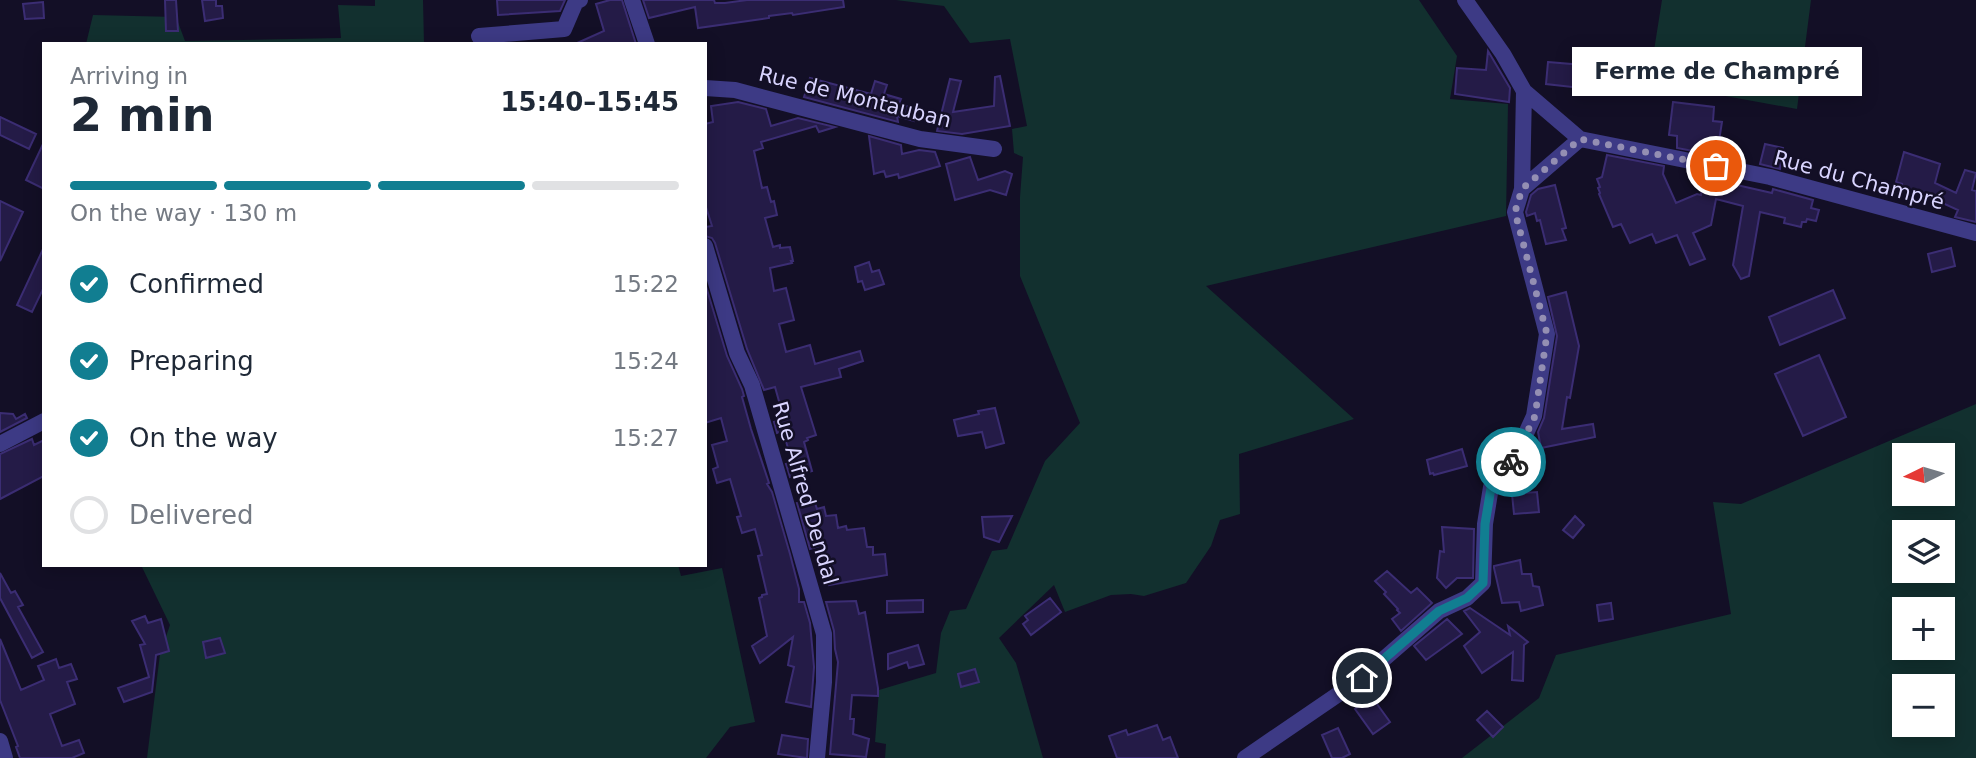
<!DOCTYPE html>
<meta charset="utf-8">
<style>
:root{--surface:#fff;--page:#f6f6f7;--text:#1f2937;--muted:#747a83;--line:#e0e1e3;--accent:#117e91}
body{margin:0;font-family:"DejaVu Sans",sans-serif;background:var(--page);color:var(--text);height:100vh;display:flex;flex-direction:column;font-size:26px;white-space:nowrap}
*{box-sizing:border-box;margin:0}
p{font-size:23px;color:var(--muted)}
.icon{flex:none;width:38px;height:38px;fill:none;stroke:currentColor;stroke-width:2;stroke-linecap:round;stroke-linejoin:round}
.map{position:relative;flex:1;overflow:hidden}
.details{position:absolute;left:42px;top:42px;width:665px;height:525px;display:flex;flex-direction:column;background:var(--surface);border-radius:0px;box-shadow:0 4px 18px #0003}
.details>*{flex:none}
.needle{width:46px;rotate:265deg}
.fabs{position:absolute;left:1892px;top:443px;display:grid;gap:14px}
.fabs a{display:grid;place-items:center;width:63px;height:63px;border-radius:0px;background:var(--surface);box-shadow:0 4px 18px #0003;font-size:35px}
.pin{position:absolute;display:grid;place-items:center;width:60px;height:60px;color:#fff;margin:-30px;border:4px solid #fff;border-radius:50%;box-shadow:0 2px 7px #0007}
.courier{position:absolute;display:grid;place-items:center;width:70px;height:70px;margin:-35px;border:5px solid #117e91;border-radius:50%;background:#fff;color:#222;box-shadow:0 2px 9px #0007}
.bubble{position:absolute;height:49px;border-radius:0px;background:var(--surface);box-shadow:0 4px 18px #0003;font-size:23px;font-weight:700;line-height:49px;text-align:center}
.summary em{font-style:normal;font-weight:700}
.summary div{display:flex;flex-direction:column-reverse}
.summary{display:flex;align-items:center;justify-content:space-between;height:119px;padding:0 28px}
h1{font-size:46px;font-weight:700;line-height:52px}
.bar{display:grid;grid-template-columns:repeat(4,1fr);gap:10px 7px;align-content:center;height:84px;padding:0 28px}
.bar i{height:9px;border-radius:5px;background:var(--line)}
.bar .current{background:var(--accent)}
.bar p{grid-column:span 4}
ol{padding:0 28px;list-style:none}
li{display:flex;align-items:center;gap:21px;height:77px}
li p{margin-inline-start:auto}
li .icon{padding:7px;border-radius:50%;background:var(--accent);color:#fff;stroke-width:4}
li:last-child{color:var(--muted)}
li i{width:38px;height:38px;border:4px solid var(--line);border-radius:50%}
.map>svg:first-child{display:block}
</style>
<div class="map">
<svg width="1976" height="758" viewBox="0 0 1976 758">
<rect width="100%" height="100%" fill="#130f26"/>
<path fill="#12302f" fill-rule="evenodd" d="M 375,0 L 423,0 L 424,44 L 86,44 L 93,15 L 176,17 L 185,41 L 341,38 L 338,5 L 375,6 Z
M 896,0 L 1419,0 L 1457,56 L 1450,99 L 1508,104 L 1506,216 L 1206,286 L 1354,419 L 1239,454 L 1240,514 L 1220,520 L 1211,546 L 1186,583 L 1144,596 L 1131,594 L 1111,595 L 1065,612 L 1054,585 L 999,638 L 1016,663 L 1043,758 L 885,758 L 886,744 L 875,742 L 879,690 L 936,673 L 941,633 L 950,611 L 966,609 L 992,551 L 1007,549 L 1045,461 L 1080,423 L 1020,276 L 1020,197 L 1023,157 L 1014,153 L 1012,129 L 1027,126 L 1010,39 L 970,43 L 944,6 Z
M 1662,0 L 1811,0 L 1797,109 L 1649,82 Z
M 1976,404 L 1976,758 L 1462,758 L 1539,698 L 1556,655 L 1731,614 L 1713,502 L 1741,504 ZM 1904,455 L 1942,455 L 1942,494 L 1904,494 ZM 1904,532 L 1942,532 L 1942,570 L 1904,570 ZM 1904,609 L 1942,609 L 1942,648 L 1904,648 ZM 1904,686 L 1942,686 L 1942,724 L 1904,724 Z
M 141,565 L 678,565 L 681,576 L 722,568 L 755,722 L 730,727 L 706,758 L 147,758 L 160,654 L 170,625 Z"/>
<path fill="#241b47" stroke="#3b2d73" stroke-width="2" d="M 165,0 L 176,0 L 178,31 L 166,31 Z
M 202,0 L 216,0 L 216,6 L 222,6 L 223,18 L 205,21 Z
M 497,0 L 565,0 L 560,11 L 498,15 Z
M 610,0 L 622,0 L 636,44 L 575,44 L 604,31 L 596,4 Z
M 643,0 L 714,0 L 715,3 L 725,3 L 747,0 L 843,0 L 844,7 L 793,15 L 792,13 L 769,16 L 769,18 L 698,28 L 695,7 L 649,18 Z
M 43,2 L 44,18 L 25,19 L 23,4 Z
M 1488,51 L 1510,88 L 1509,102 L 1455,94 L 1457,68 L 1486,70 Z
M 1663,61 L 1676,63 L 1673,86 L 1660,84 Z
M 1548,62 L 1583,65 L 1581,88 L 1546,84 Z
M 1000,76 L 1010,126 L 962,134 L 937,131 L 950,79 L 961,81 L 953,112 L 994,106 L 995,77 Z
M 810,78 L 871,94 L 875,81 L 887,85 L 884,94 L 901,99 L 899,104 L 917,109 L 914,121 L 897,116 L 898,122 L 804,97 Z
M 738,102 L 766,109 L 771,126 L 798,118 L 835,127 L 819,132 L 816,126 L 761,142 L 763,148 L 754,151 L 762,188 L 767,187 L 771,202 L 774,201 L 777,215 L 765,218 L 773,247 L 780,245 L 780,248 L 790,247 L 793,261 L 791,261 L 792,263 L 770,268 L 774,291 L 786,288 L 794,320 L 779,324 L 786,352 L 810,345 L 815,364 L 860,351 L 863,361 L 839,369 L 841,377 L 801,387 L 816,435 L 807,438 L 808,440 L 804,442 L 812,471 L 790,477 L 786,464 L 792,462 L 783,431 L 777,433 L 774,422 L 784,419 L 775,387 L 764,390 L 747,349 L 715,243 L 712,238 L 705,236 L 705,227 L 712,226 L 705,204 L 705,124 L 713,122 L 711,106 Z
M 1673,102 L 1714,107 L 1713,121 L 1722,122 L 1719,141 L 1711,140 L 1709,154 L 1677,148 L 1677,136 L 1669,135 Z
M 0,117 L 36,134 L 29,149 L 0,135 Z
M 869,136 L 901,145 L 902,154 L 919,150 L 935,152 L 940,166 L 899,178 L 898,174 L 886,177 L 884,171 L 874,174 Z
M 44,142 L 44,189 L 26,180 Z
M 1765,144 L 1783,148 L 1780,169 L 1760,164 Z
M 1904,152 L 1940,164 L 1935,183 L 1956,193 L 1965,170 L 1976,173 L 1972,190 L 1976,191 L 1976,222 L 1955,217 L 1958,210 L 1914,190 L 1913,193 L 1901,189 L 1902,184 L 1896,182 Z
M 1607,155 L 1664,166 L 1663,174 L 1676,203 L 1697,194 L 1701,195 L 1705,175 L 1729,179 L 1728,183 L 1772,193 L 1773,189 L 1813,200 L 1811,208 L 1819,210 L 1816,221 L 1807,219 L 1806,222 L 1802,222 L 1801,227 L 1784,223 L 1785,218 L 1760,212 L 1749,276 L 1741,279 L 1733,265 L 1743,206 L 1716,199 L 1711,225 L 1693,233 L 1705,259 L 1690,265 L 1677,235 L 1656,243 L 1652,234 L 1630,243 L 1621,224 L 1613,227 L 1599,194 L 1600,193 L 1598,188 L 1600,187 L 1597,179 L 1602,177 Z
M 970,157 L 978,180 L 1005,171 L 1012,174 L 1006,195 L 990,190 L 955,200 L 946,164 Z
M 1555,185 L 1566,228 L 1562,229 L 1566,240 L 1546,244 L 1540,220 L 1537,221 L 1535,213 L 1527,216 L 1526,212 L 1531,195 L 1538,189 Z
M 0,201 L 23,212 L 0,261 Z
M 44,247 L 44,287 L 32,312 L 17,305 Z
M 1951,248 L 1955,266 L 1932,272 L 1928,254 Z
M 869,262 L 872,272 L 879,270 L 884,284 L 865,290 L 862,281 L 858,282 L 855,267 Z
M 705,283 L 727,356 L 742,389 L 744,396 L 742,397 L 751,429 L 769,483 L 767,484 L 772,492 L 790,554 L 799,589 L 799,602 L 804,602 L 810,623 L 814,667 L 811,707 L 786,702 L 794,667 L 788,665 L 793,637 L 760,663 L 752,646 L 767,636 L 759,598 L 762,597 L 762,595 L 767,594 L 758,556 L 762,555 L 755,529 L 742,533 L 737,517 L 741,516 L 730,479 L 717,483 L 713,469 L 718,467 L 712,445 L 727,441 L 721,418 L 705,423 Z
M 1833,290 L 1845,318 L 1780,345 L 1769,317 Z
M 1566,292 L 1579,346 L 1570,398 L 1567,397 L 1562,429 L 1593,424 L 1595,437 L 1541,448 L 1538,432 L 1544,418 L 1557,336 L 1548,297 Z
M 1819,355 L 1846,417 L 1803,436 L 1775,374 Z
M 995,408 L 1004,443 L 986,448 L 982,432 L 958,436 L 954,420 L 979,414 L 978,411 Z
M 0,413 L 13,414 L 16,419 L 25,414 L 27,418 L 0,432 Z
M 32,439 L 34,445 L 44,440 L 44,476 L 0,499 L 0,454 Z
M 1462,449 L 1467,466 L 1434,475 L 1433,473 L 1430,474 L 1427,460 Z
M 1537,492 L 1539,512 L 1514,514 L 1512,494 Z
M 814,500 L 817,509 L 824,507 L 826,516 L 836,515 L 838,528 L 846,526 L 847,530 L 864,528 L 867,547 L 873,547 L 873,555 L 885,554 L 887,575 L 829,585 L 823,545 L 810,549 L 797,503 Z
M 1012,516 L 999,542 L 984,537 L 982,517 Z
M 1575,516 L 1584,525 L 1573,538 L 1563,530 Z
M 1442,527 L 1474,529 L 1473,578 L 1457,578 L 1446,588 L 1437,578 L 1440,551 L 1444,552 Z
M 1520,560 L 1522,574 L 1531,574 L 1533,586 L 1539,587 L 1543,605 L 1521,611 L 1519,602 L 1502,603 L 1494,568 L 1494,566 Z
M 1387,571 L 1411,593 L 1417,588 L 1432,603 L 1401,631 L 1392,619 L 1400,613 L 1397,610 L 1398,609 L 1384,594 L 1386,592 L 1375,581 Z
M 0,573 L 11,593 L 15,591 L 23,605 L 18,607 L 43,652 L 32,658 L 0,598 Z
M 1050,598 L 1061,612 L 1031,635 L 1023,624 L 1028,620 L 1025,616 Z
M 923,600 L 923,612 L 887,613 L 887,601 Z
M 856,601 L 859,614 L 865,612 L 878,688 L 878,696 L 852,695 L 850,719 L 854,719 L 853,734 L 869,739 L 866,757 L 830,754 L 838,662 L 835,649 L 834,631 L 826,602 Z
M 1611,603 L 1613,619 L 1599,621 L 1597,605 Z
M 1470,608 L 1510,635 L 1508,626 L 1528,642 L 1524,645 L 1523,681 L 1512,680 L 1513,652 L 1482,673 L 1464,646 L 1480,632 L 1464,611 Z
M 145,616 L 148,623 L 161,619 L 169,651 L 156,655 L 152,692 L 124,702 L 118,688 L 149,677 L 140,645 L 145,644 L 132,621 Z
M 1447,619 L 1462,634 L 1426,660 L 1414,646 Z
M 220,638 L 225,653 L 206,658 L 203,642 Z
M 0,639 L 21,690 L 44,680 L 38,666 L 56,659 L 59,668 L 71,664 L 77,679 L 67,682 L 75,704 L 50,714 L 62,746 L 79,740 L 84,753 L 72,758 L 20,758 L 16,747 L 18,746 L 0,700 Z
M 918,645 L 924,664 L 909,668 L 907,662 L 888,669 L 888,654 Z
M 975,669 L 979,682 L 961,687 L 958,674 Z
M 1372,697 L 1390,722 L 1373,734 L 1355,709 Z
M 1487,711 L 1503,727 L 1493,737 L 1477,720 Z
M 1157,725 L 1163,740 L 1170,737 L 1178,758 L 1117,758 L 1109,736 L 1126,730 L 1128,735 Z
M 1338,728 L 1350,754 L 1342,758 L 1332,758 L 1322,735 Z
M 782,735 L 808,739 L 807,758 L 778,754 Z"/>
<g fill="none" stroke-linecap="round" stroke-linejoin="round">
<path stroke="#3d3a85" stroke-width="16" d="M 632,0 L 647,44
M 1465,0 L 1503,54 L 1524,91 L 1580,139 L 1770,177 L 1976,233
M 484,44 L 479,36 L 564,29 L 576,1 L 580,0
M 705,88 L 735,90 L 920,139 L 994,149
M 1522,189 L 1524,91
M 705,246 L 737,353 L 752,385 L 824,634 L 824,682 L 817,758
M 0,444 L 44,421
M 0,741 L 5,758
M 1245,758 L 1362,678 L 1439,611 L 1467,598 L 1483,583 L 1485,524 L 1491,487 L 1517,453 L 1534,416 L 1547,334 L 1515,212 L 1522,189 L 1580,139"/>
</g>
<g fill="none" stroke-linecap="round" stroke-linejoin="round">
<path stroke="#948fb3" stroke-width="7" stroke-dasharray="0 12.6" d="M 1511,462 L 1517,453 L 1535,416 L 1547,334 L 1515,212 L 1522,189 L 1580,139 L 1716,166"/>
<path stroke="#117e91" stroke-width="9" d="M 1362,678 L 1439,611 L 1467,598 L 1483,583 L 1485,524 L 1491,488 L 1511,462"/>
</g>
<g text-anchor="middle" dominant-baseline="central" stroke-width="5" stroke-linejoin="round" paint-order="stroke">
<g font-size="21" fill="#d9d4ff" stroke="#130f26">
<text transform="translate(855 97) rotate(14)">Rue de Montauban</text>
<text transform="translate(1859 180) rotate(15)">Rue du Champré</text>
<text transform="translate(805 493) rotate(74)">Rue Alfred Dendal</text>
</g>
</g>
</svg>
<div class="fabs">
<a><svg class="needle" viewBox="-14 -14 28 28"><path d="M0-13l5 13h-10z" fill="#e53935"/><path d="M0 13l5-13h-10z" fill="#747a83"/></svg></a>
<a><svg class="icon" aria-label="layers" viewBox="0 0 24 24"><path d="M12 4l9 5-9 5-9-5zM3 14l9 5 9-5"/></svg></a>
<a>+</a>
<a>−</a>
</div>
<div class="pin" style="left:1716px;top:166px;background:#ea580c"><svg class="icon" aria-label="bag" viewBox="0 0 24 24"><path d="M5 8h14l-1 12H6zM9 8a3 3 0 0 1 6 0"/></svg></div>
<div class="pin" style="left:1362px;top:678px;background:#1f2937"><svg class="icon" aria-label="home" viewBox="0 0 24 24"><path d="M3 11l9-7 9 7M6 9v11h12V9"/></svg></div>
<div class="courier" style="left:1511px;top:462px"><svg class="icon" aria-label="bike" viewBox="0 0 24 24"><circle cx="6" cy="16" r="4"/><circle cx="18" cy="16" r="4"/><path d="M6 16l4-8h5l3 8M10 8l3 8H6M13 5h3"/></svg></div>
<div class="bubble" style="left:1572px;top:47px;width:290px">Ferme de Champré</div>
<section class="details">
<div class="summary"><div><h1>2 min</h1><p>Arriving in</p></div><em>15:40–15:45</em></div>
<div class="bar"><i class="current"></i><i class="current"></i><i class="current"></i><i></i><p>On the way · 130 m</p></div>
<ol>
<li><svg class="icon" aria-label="check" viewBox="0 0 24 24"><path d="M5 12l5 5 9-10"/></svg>Confirmed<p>15:22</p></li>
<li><svg class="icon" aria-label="check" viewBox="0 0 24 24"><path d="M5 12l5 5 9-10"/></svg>Preparing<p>15:24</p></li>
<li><svg class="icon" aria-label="check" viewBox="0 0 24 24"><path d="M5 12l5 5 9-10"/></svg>On the way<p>15:27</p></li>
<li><i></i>Delivered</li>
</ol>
</section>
</div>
